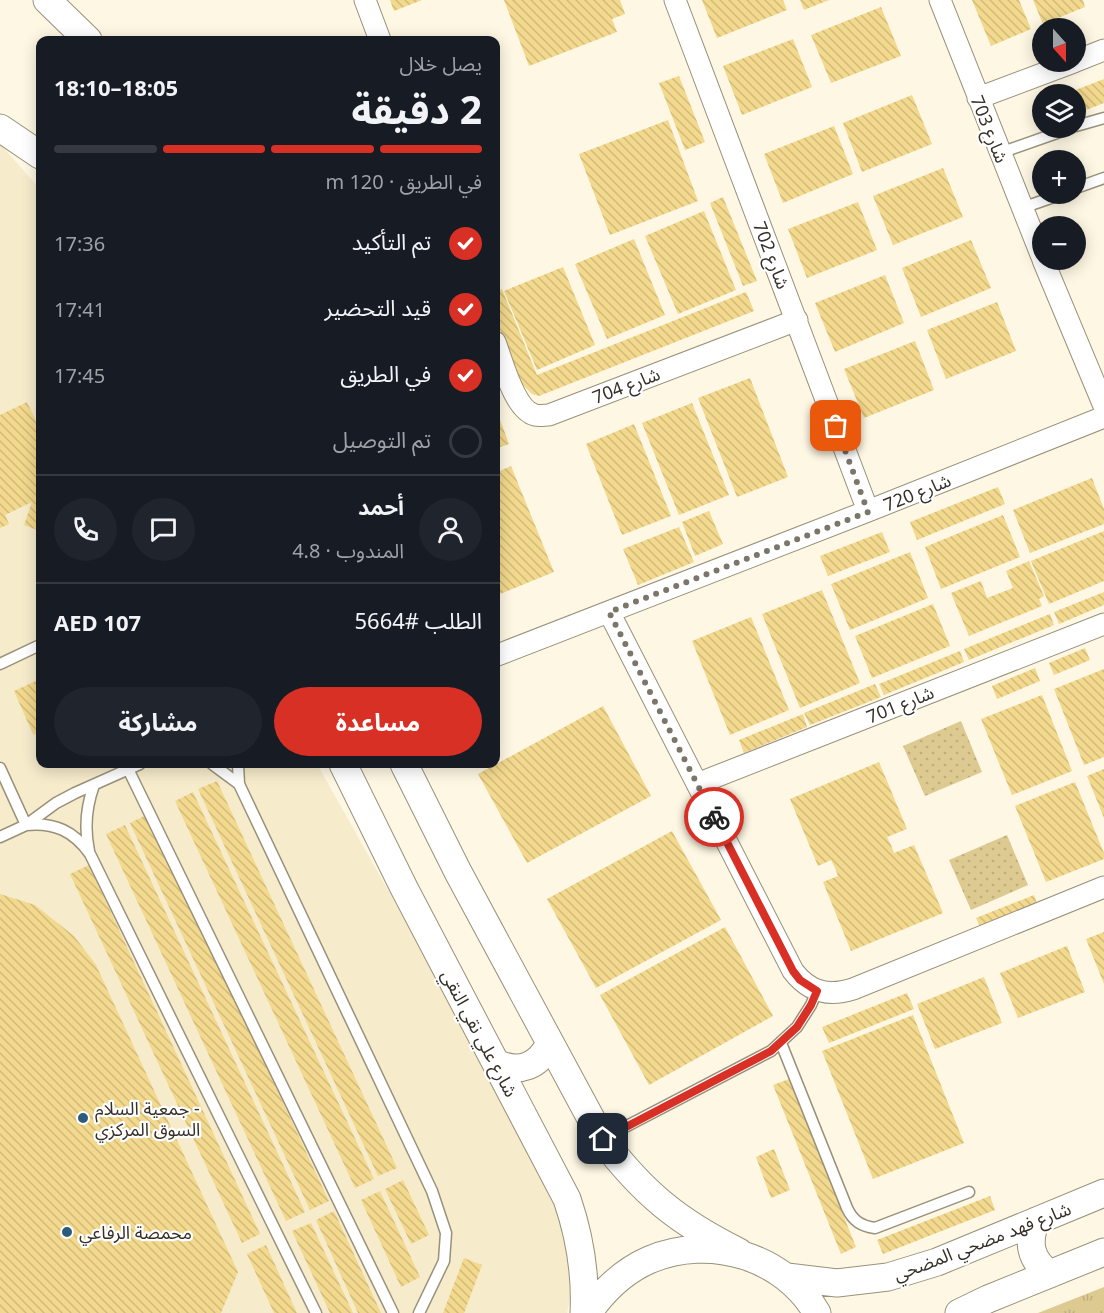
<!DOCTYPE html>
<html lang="ar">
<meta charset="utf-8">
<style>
:root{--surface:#171b24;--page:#20242c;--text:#f1f3f6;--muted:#9ea1a6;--line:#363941;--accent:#d93025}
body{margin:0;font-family:"Noto Sans","Noto Sans Arabic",sans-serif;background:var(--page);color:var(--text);direction:rtl;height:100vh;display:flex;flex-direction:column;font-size:22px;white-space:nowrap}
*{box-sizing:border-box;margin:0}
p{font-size:20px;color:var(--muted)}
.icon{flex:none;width:33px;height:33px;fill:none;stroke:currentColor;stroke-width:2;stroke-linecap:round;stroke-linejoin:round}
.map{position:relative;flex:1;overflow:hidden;direction:ltr}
.side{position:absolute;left:36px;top:36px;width:464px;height:732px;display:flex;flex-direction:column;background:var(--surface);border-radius:12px;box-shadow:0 3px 15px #0003;direction:rtl}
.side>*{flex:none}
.needle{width:39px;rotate:159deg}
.buttons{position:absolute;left:1032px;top:18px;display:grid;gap:12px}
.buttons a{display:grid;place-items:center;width:54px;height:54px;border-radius:50%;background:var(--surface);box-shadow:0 3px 15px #0003;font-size:30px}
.pin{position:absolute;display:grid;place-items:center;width:51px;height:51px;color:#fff;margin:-26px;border-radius:12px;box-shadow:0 3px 9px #0006}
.courier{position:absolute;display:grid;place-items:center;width:60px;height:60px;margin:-30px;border:4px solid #d93025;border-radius:50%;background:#fff;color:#222;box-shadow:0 2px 8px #0007}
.head em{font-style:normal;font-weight:700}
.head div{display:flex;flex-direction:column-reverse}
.head{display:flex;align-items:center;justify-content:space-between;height:102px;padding:0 18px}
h1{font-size:39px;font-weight:700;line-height:45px}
.bar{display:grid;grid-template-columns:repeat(4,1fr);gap:9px 6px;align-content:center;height:72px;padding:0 18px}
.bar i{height:8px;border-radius:4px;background:var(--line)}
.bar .active{background:var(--accent)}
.bar p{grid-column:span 4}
.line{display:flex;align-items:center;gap:15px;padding:0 18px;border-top:2px solid var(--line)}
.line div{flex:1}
.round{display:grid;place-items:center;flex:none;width:63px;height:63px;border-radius:32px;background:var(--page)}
ol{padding:0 18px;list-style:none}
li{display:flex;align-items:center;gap:18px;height:66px}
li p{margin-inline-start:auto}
li .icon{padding:6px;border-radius:50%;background:var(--accent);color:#fff;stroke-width:4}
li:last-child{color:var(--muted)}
li i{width:33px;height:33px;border:3px solid var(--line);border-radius:50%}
.primary-button{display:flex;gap:12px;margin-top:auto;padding:12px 18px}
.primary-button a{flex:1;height:69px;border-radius:36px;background:var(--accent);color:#fff;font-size:24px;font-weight:700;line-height:69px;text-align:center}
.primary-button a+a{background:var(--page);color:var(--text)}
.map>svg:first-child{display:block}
</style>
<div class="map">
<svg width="1104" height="1313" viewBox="0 0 1104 1313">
<defs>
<pattern id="grass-tufts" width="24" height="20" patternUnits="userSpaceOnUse" patternTransform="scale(1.5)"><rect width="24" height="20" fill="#ddca91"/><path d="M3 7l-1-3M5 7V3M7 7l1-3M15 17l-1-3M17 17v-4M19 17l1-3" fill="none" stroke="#beae7d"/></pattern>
<pattern id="garden-dots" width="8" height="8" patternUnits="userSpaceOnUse" patternTransform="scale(1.5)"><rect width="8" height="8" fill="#ddca91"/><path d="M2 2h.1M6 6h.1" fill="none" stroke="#beae7d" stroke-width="1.8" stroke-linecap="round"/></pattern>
<pattern id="building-back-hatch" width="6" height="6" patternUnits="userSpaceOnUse" patternTransform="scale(1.5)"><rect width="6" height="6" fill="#f3d98d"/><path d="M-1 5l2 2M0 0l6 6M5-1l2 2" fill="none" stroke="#d1bb7a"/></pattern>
</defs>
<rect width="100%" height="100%" fill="#fef7e3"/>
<path fill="#f6ebcb" d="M 0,144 L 40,189 L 40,764 L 317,764 L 566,1207 L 576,1273 L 567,1313 L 0,1313 Z"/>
<path fill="url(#grass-tufts)" d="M 1104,1287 L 1104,1313 L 1038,1313 Z"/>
<path fill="url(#garden-dots)" d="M 961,721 L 982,772 L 925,796 L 903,746 Z
M 1007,835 L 1028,885 L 971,910 L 949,860 Z"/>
<path fill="url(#building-back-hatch)" d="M 390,0 L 422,0 L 394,11 Z
M 504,0 L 620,0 L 625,14 L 612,19 L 617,32 L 529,66 Z
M 702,0 L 783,0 L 787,10 L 717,38 Z
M 800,0 L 829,0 L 804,10 Z
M 972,0 L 1019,0 L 1031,29 L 991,46 Z
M 1033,0 L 1083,0 L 1085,7 L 1043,24 Z
M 881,7 L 901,56 L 831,83 L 811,35 Z
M 793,39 L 812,87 L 742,115 L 723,66 Z
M 679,76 L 705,142 L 685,150 L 659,83 Z
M 1104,79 L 1104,103 L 1081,112 L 1073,91 Z
M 912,95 L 932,144 L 862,172 L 843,123 Z
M 668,120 L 698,201 L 610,235 L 579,154 Z
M 834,126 L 853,174 L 783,203 L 764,154 Z
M 943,168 L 963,217 L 893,245 L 873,196 Z
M 723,197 L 757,281 L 743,286 L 710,203 Z
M 858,202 L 877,250 L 807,278 L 788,229 Z
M 704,211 L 736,290 L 678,314 L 645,236 Z
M 634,239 L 665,315 L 607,339 L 575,264 Z
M 971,240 L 991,288 L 921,317 L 902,268 Z
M 563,267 L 595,345 L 537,370 L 504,291 Z
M 885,275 L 904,323 L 835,352 L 815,303 Z
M 502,289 L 537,375 L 746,292 L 754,311 L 539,396 L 532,394 L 522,384 L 495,318 L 495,292 Z
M 997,302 L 1016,351 L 946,379 L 927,330 Z
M 915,341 L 934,390 L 864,418 L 844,369 Z
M 750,378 L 788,477 L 737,497 L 698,398 Z
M 27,402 L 40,430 L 40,531 L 24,525 L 32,502 L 5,515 L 9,524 L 0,528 L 0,415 Z
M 692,403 L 729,495 L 679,515 L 642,423 Z
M 495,406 L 509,444 L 495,449 Z
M 634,424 L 671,516 L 622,535 L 586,444 Z
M 511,466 L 554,572 L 495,596 L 495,473 Z
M 1092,478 L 1104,509 L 1104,524 L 1030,553 L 1013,510 Z
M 998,487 L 1005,504 L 917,540 L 910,522 Z
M 709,511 L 723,544 L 695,556 L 682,522 Z
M 1003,515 L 1020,557 L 941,589 L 925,547 Z
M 679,527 L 694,562 L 638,585 L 623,549 Z
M 1104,531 L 1104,581 L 1049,604 L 1031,561 Z
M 882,532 L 890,552 L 828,576 L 820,556 Z
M 910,552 L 928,598 L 850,630 L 831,584 Z
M 1029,561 L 1044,596 L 1039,599 L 1042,606 L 969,636 L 951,593 L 981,581 L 987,598 L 1013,588 L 1006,571 Z
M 822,590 L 860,683 L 800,708 L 762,614 Z
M 1104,592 L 1104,605 L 1059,624 L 1054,612 Z
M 933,604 L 950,646 L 872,678 L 855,636 Z
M 1050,614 L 1054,625 L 969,660 L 964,649 Z
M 751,617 L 789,710 L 730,735 L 692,641 Z
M 1085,648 L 1090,660 L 1054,675 L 1049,663 Z
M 960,651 L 964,662 L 884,695 L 879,684 Z
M 1035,668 L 1040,681 L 997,699 L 992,686 Z
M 1104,669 L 1104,757 L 1084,765 L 1054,689 Z
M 40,679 L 40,735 L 33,734 L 14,691 Z
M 875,684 L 881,697 L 810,725 L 804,713 Z
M 1042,695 L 1072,771 L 1012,795 L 981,719 Z
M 603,706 L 651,796 L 527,863 L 478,774 Z
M 803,714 L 807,727 L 744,753 L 739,740 Z
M 879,762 L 907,829 L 887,837 L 891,845 L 894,853 L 914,845 L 943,913 L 851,951 L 823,882 L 838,876 L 835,868 L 831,860 L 818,866 L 790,799 Z
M 1104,769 L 1104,818 L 1087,776 Z
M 217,781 L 397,1168 L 378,1176 L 198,789 Z
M 1075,782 L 1104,853 L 1104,859 L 1046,882 L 1015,806 Z
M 193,792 L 374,1179 L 355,1188 L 175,801 Z
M 148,814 L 329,1201 L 310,1210 L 130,823 Z
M 125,825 L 305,1212 L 286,1221 L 106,834 Z
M 672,831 L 721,920 L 596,988 L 547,899 Z
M 89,865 L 260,1234 L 242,1243 L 70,874 Z
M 0,894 L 35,905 L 74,936 L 96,965 L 238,1272 L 221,1313 L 0,1313 Z
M 1034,895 L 1038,906 L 981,929 L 976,918 Z
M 725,927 L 773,1016 L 649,1085 L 600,995 Z
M 1104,932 L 1104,984 L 1086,939 Z
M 1067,946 L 1085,992 L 1018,1018 L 1000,973 Z
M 984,977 L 1002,1023 L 935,1049 L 917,1004 Z
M 907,993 L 914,1009 L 829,1043 L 822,1027 Z
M 913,1015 L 964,1143 L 873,1179 L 822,1051 Z
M 789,1079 L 856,1247 L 841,1254 L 773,1085 Z
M 774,1149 L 790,1190 L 771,1198 L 756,1157 Z
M 403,1180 L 429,1235 L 411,1244 L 385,1189 Z
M 380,1191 L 420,1277 L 401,1287 L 361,1200 Z
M 990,1196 L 995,1210 L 883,1254 L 877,1240 Z
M 334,1211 L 381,1313 L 358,1313 L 316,1220 Z
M 311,1223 L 353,1313 L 330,1313 L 292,1231 Z
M 266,1245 L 297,1313 L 274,1313 L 247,1254 Z
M 464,1258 L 482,1265 L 464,1313 L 443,1313 Z"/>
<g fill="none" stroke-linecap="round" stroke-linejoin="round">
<g stroke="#99917a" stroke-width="13">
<path id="service" d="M 1076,126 L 1104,118
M 1000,153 L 1071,128
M 1076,188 L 1104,178
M 1022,208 L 1062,194
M 0,664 L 40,645
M 212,764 L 239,784
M 238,764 L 239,784 L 432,1191 L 446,1233 L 444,1261 L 419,1313
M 0,768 L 26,825
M 128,769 L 393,1313
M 26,825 C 54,822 74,831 90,854 L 316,1313
M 0,837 L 26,825 L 56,803 L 75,793 L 140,764
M 89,851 C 84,827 86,807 94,785
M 781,1043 L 847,1208 C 853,1221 861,1226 875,1228 L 969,1192
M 602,1139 L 771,1051 L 797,1027 L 811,1005 L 817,991"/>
</g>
<g stroke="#99917a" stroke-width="23">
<path id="minor" d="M 365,0 L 380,40
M 675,0 L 868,511
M 940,0 L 1042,257
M 1076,61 L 1104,50
M 978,98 L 1074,62
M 1043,260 L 1104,406
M 495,342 C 502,360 514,410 535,415 C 539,416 545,415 549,415 L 797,320
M 609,612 L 793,971 C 809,992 828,997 853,989 L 1104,887
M 495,656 L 868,511 L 1104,417
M 697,784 L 1104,624"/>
</g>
<g stroke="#99917a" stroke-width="29">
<path id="tertiary" d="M 47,0 L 88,40
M 0,128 L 40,155
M 343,764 L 404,888 L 567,1199 C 580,1237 586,1273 584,1313
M 404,764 L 458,872 L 602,1139 C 643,1193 678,1222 739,1252
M 496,1063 C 520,1074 539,1066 550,1043
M 1036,1221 C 1027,1242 1030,1260 1050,1274
M 787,1277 L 837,1283 L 888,1277 L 937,1262 L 1104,1193
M 588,1313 C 604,1290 624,1271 649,1260 C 710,1234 784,1256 817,1313
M 959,1313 L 988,1299 L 1104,1252"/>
</g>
<use href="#service" stroke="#fff" stroke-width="10"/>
<use href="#minor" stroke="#fff" stroke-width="21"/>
<use href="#tertiary" stroke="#fff" stroke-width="27"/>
</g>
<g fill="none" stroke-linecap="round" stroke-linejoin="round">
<path stroke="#7b7669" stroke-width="6" stroke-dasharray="0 10.8" d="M 714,817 L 609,612 L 868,512 L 836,426"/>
<path stroke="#d93025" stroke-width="8" d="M 603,1139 L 771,1051 L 797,1027 L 811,1005 L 817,991 L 800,980 L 793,971 L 714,817"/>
</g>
<g fill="#2b5c7a" stroke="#fff" stroke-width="2">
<circle cx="83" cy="1118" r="6"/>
<circle cx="67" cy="1232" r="6"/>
</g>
<g text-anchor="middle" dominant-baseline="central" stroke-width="4.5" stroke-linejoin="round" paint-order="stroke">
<g font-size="18" fill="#353128" stroke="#fff">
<text transform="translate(990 129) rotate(68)">شارع 703</text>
<text transform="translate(772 255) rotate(69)">شارع 702</text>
<text transform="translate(626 385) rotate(-21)">شارع 704</text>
<text transform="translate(917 492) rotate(-22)">شارع 720</text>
<text transform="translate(900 704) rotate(-22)">شارع 701</text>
<text transform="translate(480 1033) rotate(62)">شارع علي نقي النقي</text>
<text transform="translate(982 1241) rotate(-21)">شارع فهد مضحي المضحي</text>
</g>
<g font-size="18" fill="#353128" stroke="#fff" text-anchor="start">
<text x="95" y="1108">جمعية السلام -<tspan x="95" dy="21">السوق المركزي</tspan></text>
<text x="79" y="1232">محمصة الرفاعي</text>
</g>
</g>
</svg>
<div class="buttons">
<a><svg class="needle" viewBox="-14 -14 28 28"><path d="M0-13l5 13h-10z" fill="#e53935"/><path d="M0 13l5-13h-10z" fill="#9ea1a6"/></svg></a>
<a><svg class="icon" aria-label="layers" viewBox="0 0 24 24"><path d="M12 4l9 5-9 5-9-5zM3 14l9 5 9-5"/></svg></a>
<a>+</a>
<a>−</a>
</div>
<div class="pin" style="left:836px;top:426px;background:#ea580c"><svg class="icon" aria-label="bag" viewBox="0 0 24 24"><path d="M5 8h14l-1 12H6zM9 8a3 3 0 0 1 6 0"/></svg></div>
<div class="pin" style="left:603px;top:1139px;background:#1f2937"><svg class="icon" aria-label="home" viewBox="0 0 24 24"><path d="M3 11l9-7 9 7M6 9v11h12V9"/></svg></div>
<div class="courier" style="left:714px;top:817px"><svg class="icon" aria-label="bike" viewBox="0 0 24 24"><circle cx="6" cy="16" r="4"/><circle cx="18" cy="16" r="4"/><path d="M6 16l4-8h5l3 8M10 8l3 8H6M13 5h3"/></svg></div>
<section class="side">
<div class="head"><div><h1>2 دقيقة</h1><p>يصل خلال</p></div><em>18:05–18:10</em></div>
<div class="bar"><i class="active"></i><i class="active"></i><i class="active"></i><i></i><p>في الطريق · 120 m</p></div>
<ol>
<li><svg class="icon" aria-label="check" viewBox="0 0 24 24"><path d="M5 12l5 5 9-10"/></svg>تم التأكيد<p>17:36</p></li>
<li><svg class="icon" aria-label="check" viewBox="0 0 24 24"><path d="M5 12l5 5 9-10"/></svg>قيد التحضير<p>17:41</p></li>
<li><svg class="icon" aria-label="check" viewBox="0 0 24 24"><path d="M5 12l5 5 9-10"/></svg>في الطريق<p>17:45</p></li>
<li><i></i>تم التوصيل</li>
</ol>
<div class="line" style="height:108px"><a class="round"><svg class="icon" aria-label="person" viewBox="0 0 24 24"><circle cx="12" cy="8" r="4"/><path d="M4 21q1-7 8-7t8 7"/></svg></a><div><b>أحمد</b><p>المندوب · 4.8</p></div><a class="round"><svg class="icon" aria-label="chat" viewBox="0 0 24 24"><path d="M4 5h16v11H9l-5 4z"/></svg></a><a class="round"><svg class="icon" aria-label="phone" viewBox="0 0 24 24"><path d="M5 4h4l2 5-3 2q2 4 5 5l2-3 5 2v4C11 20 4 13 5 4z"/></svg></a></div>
<div class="line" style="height:78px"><div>الطلب #5664</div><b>AED 107</b></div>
<div class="primary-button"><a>مساعدة</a><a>مشاركة</a></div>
</section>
</div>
